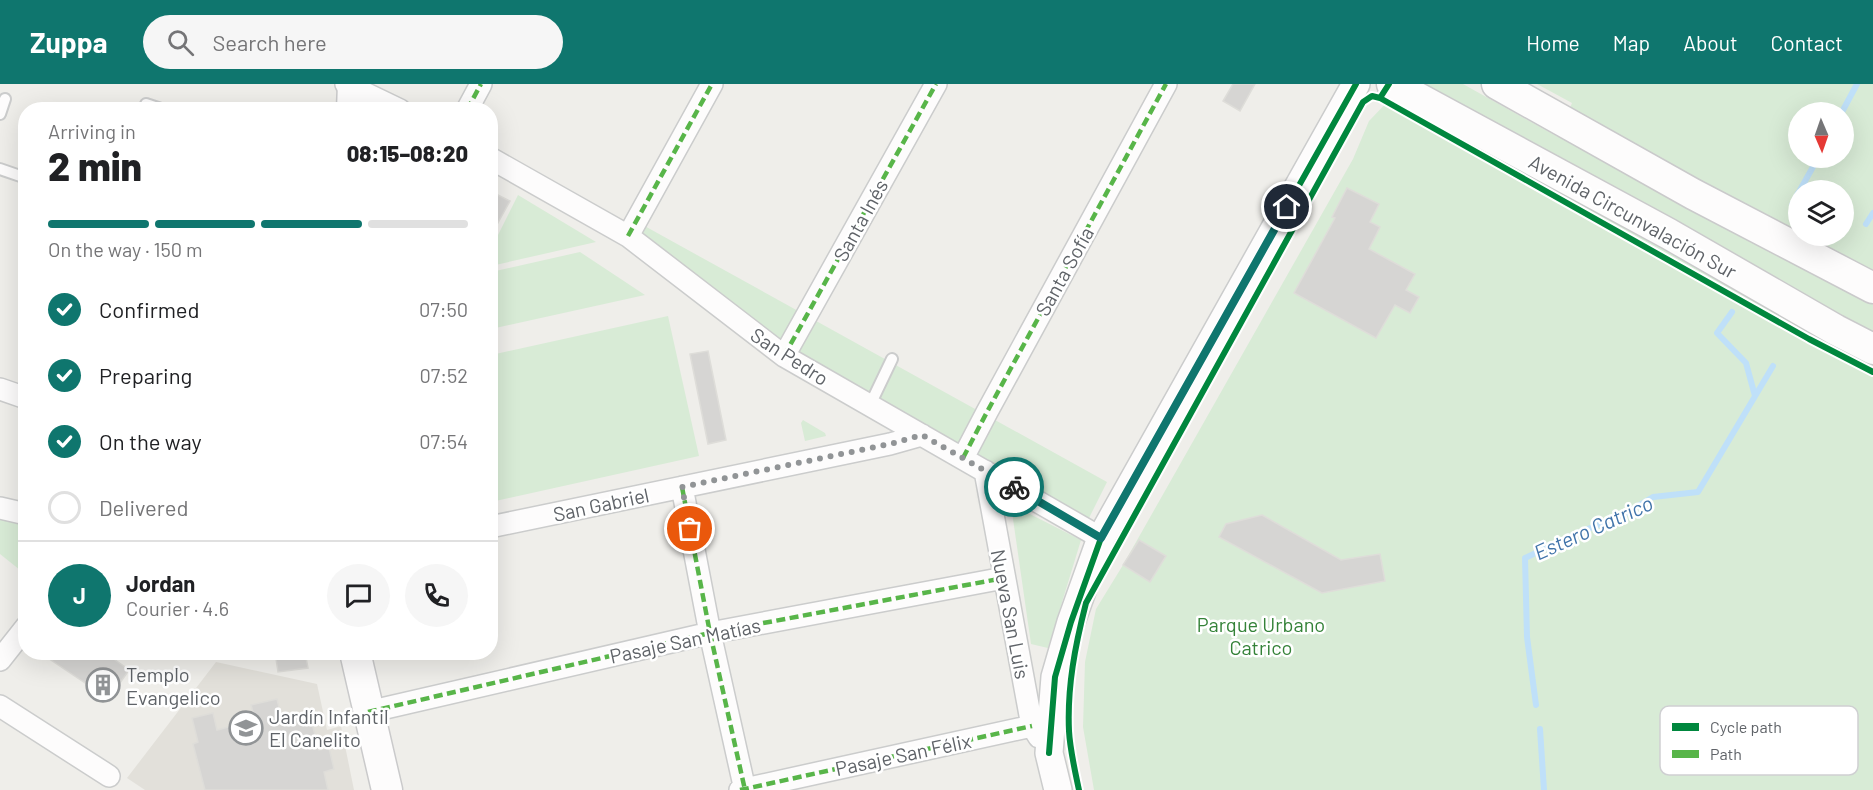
<!DOCTYPE html>
<meta charset="utf-8">
<style>
:root{--surface:#fff;--page:#f6f6f6;--text:#202124;--muted:#757577;--line:#e0e0e0;--accent:#0f766e}
body{margin:0;font-family:Barlow,sans-serif;background:var(--page);color:var(--text);height:100vh;display:flex;flex-direction:column;font-size:22px;white-space:nowrap}
*{box-sizing:border-box;margin:0}
p{font-size:20px;color:var(--muted)}
.icon{flex:none;width:33px;height:33px;fill:none;stroke:currentColor;stroke-width:2;stroke-linecap:round;stroke-linejoin:round}
.map{position:relative;flex:1;overflow:hidden}
.sheet{position:absolute;left:18px;top:18px;width:480px;height:558px;display:flex;flex-direction:column;background:var(--surface);border-radius:24px;box-shadow:0 6px 24px #0002}
.sheet>*{flex:none}
.needle{width:39px;rotate:178deg}
.controls{position:absolute;left:1788px;top:18px;display:grid;gap:12px}
.controls a{display:grid;place-items:center;width:66px;height:66px;border-radius:50%;background:var(--surface);box-shadow:0 6px 24px #0002;font-size:30px}
.pin{position:absolute;display:grid;place-items:center;width:51px;height:51px;color:#fff;margin:-26px;border:3px solid #fff;border-radius:50%;box-shadow:0 2px 6px #0007}
.courier{position:absolute;display:grid;place-items:center;width:60px;height:60px;margin:-30px;border:4px solid #0f766e;border-radius:50%;background:#fff;color:#222;box-shadow:0 2px 8px #0007}
.summary em{font-style:normal;font-weight:800}
.summary div{display:flex;flex-direction:column-reverse}
.summary{display:flex;align-items:center;justify-content:space-between;height:102px;padding:0 30px}
h1{font-size:39px;font-weight:800;line-height:45px}
.bar{display:grid;grid-template-columns:repeat(4,1fr);gap:9px 6px;align-content:center;height:72px;padding:0 30px}
.bar i{height:8px;border-radius:4px;background:var(--line)}
.bar .current{background:var(--accent)}
.bar p{grid-column:span 4}
.line{display:flex;align-items:center;gap:15px;padding:0 30px;border-top:2px solid var(--line)}
.line div{flex:1}
.round{display:grid;place-items:center;flex:none;width:63px;height:63px;border-radius:32px;background:var(--page)}
ol{padding:0 30px;list-style:none}
li{display:flex;align-items:center;gap:18px;height:66px}
li p{margin-inline-start:auto}
li .icon{padding:6px;border-radius:50%;background:var(--accent);color:#fff;stroke-width:4}
li:last-child{color:var(--muted)}
li i{width:33px;height:33px;border:3px solid var(--line);border-radius:50%}
header{display:flex;align-items:center;gap:36px;box-sizing:border-box;height:84px;padding:0 30px;background:var(--accent);color:#fff}
header strong{font-size:28px}
nav{display:flex;gap:33px;margin-inline-start:auto;font-size:21px}
.search{width:420px;height:54px;background:var(--page);display:flex;align-items:center;gap:15px;box-sizing:border-box;padding:0 21px;border-radius:33px;color:var(--muted);font-size:22px}
.map>svg:first-child{display:block}
</style>
<header>
<strong>Zuppa</strong>
<div class="search"><svg class="icon" aria-label="search" viewBox="0 0 24 24"><circle cx="10" cy="10" r="6"/><path d="M15 15l6 6"/></svg>Search here</div>
<nav><a>Home</a><a>Map</a><a>About</a><a>Contact</a></nav>
</header>
<div class="map">
<svg width="1873" height="706" viewBox="0 0 1873 706">
<rect width="100%" height="100%" fill="#efeeea"/>
<path fill="#e2e0da" d="M 216,578 L 317,600 L 327,646 L 341,642 L 354,706 L 145,706 L 127,694 Z"/>
<path fill="#d8ebd6" fill-rule="evenodd" d="M 1424,0 L 1463,0 L 1558,53 L 1572,19 L 1537,0 L 1873,0 L 1873,706 L 1094,706 L 1083,643 L 1085,578 L 1096,525 L 1123,481 L 1353,75 L 1369,37 L 1392,13 L 1551,71 ZM 1798,28 L 1844,28 L 1844,74 L 1798,74 ZM 1798,106 L 1844,106 L 1844,152 L 1798,152 Z
M 518,111 L 596,158 L 491,182 L 490,149 L 498,151 Z
M 641,140 L 1107,398 L 1089,434 L 934,350 L 762,247 L 639,147 Z
M 580,168 L 645,211 L 491,245 L 491,188 Z
M 668,232 L 699,372 L 491,418 L 491,271 Z
M 803,336 L 825,349 L 826,352 L 805,357 L 801,339 Z
M 1018,424 L 1081,456 L 1048,564 L 1031,560 L 1012,428 Z
M 0,433 L 25,440 L 25,490 L 0,470 Z"/>
<g fill="none" stroke-linecap="round" stroke-linejoin="round">
<path stroke="#bfe0f9" stroke-width="6" d="M 1842,28 L 1857,0
M 1800,106 L 1818,74
M 1792,121 L 1798,109
M 1866,140 L 1873,129
M 1732,228 L 1717,249 L 1746,279 L 1755,312
M 1536,621 L 1527,553 L 1525,474 L 1580,448 L 1621,432 L 1653,413 L 1698,408 L 1773,282
M 1540,645 L 1544,706"/>
</g>
<path fill="#d6d5d3" stroke="#deddd9" stroke-width="1.5" d="M 1233,0 L 1255,0 L 1240,27 L 1223,17 Z
M 1347,104 L 1379,120 L 1370,138 L 1380,143 L 1369,165 L 1415,190 L 1406,206 L 1419,213 L 1410,229 L 1395,221 L 1376,254 L 1294,209 L 1335,134 L 1332,133 Z
M 490,107 L 510,117 L 490,153 Z
M 708,267 L 726,356 L 708,360 L 690,270 Z
M 1262,431 L 1341,476 L 1380,470 L 1385,497 L 1322,509 L 1219,453 L 1226,440 Z
M 1139,456 L 1166,472 L 1150,498 L 1123,481 Z
M 39,568 L 104,568 L 129,586 L 109,615 Z
M 275,568 L 305,568 L 308,584 L 278,588 Z
M 277,615 L 281,632 L 288,630 L 289,633 L 309,628 L 319,666 L 329,664 L 334,685 L 324,688 L 328,706 L 205,706 L 193,660 L 198,658 L 192,634 L 213,629 L 217,646 L 255,636 L 251,621 Z"/>
<g fill="none" stroke-linecap="round" stroke-linejoin="round">
<g stroke="#cbcccc" stroke-width="14">
<path id="service" d="M 146,20 L 164,26
M 0,30 L 5,15
M 0,85 L 26,94
M 870,321 L 892,275"/>
</g>
<g stroke="#cbcccc" stroke-width="24">
<path id="minor" d="M 346,0 L 400,26
M 467,26 L 481,0
M 490,74 L 628,152 L 784,272 L 1101,454
M 628,152 L 712,0
M 784,272 L 936,0
M 0,305 L 26,314
M 963,374 L 987,328 L 1166,0
M 985,387 L 1032,642 L 1039,653
M 682,403 L 710,549 L 745,706
M 0,424 L 26,430
M 490,443 L 890,360 L 922,351
M 0,576 L 26,543
M 0,622 L 109,692
M 368,628 L 710,549 L 1004,494
M 740,706 L 1032,642"/>
</g>
<g stroke="#cbcccc" stroke-width="30">
<path id="tertiary" d="M 1058,706 L 1049,669 L 1055,593 L 1071,538 L 1101,454 L 1356,0"/>
</g>
<g stroke="#cacacb" stroke-width="33">
<path id="secondary" d="M 1392,0 L 1669,150 L 1836,246 L 1873,265
M 1497,0 L 1693,110 L 1873,204
M 352,26 L 353,0
M 355,568 L 387,706"/>
</g>
<use href="#service" stroke="#fdfcfc" stroke-width="10"/>
<use href="#minor" stroke="#fdfcfc" stroke-width="21"/>
<use href="#tertiary" stroke="#fdfcfc" stroke-width="27"/>
<use href="#secondary" stroke="#fdfcfc" stroke-width="30"/>
<path stroke="#58b549" stroke-width="4.5" stroke-dasharray="9 4.5" stroke-linecap="butt" d="M 467,26 L 481,0
M 628,152 L 712,0
M 784,272 L 936,0
M 963,374 L 987,328 L 1166,0
M 682,403 L 710,549 L 745,706
M 368,628 L 710,549 L 1004,494
M 740,706 L 1032,642"/>
<g stroke="#fff" stroke-width="10">
<path id="cycleway" d="M 1380,14 L 1809,255 L 1873,288
M 1049,669 L 1055,593 L 1071,538 L 1101,454 L 1356,0
M 1079,706 C 1075,687 1070,666 1069,647 C 1067,603 1075,562 1086,519 L 1363,18 L 1372,12 L 1380,14 L 1389,0"/>
</g>
<use href="#cycleway" stroke="#00873e" stroke-width="6"/>
</g>
<g fill="none" stroke-linecap="round" stroke-linejoin="round">
<path stroke="#919496" stroke-width="6" stroke-dasharray="0 10.8" d="M 690,445 L 682,403 L 890,360 L 922,351 L 1014,403"/>
<path stroke="#0f766e" stroke-width="8" d="M 1014,403 L 1101,454 L 1287,123"/>
</g>
<defs>
<g id="building-ring" transform="scale(1.725)"><circle r="9.5" fill="#fff" stroke="#919496" stroke-width="1.5"/><path d="M-4-6H4V6H1V3H-1V6H-4ZM-2.5-4.3h1.7v1.8h-1.7ZM.8-4.3h1.7v1.8H.8ZM-2.5-1h1.7V.8h-1.7ZM.8-1h1.7V.8H.8Z" fill="#919496"/></g>
<g id="school-ring" transform="scale(1.725)"><circle r="9.5" fill="#fff" stroke="#919496" stroke-width="1.5"/><path d="M0-5L7-2L0 1L-7-2ZM-4 1L0 2.5L4 1V4Q0 6-4 4Z" fill="#919496"/></g>
</defs>
<g fill-rule="evenodd">
<use href="#building-ring" x="103" y="601"/>
<use href="#school-ring" x="246" y="644"/>
</g>
<g text-anchor="middle" dominant-baseline="central" stroke-width="5" stroke-linejoin="round" paint-order="stroke">
<g font-size="20" fill="#5f6368" stroke="#fff">
<text transform="translate(1633 132) rotate(29)">Avenida Circunvalación Sur</text>
<text transform="translate(860 136) rotate(-61)">Santa Inés</text>
<text transform="translate(1064 187) rotate(-61)">Santa Sofía</text>
<text transform="translate(790 272) rotate(33)">San Pedro</text>
<text transform="translate(601 420) rotate(-12)">San Gabriel</text>
<text transform="translate(1011 530) rotate(79)">Nueva San Luis</text>
<text transform="translate(685 556) rotate(-12)">Pasaje San Matías</text>
<text transform="translate(903 670) rotate(-12)">Pasaje San Félix</text>
</g>
<g font-size="20" fill="#348238" stroke="#fff">
<text x="1261" y="540">Parque Urbano<tspan x="1261" dy="23">Catrico</tspan></text>
</g>
<g font-size="20" fill="#5f6368" stroke="#fff" text-anchor="start">
<text x="126" y="590">Templo<tspan x="126" dy="23">Evangelico</tspan></text>
<text x="269" y="632">Jardín Infantil<tspan x="269" dy="23">El Canelito</tspan></text>
</g>
<g font-size="21" font-style="italic" fill="#4174aa" stroke="#fff">
<text transform="translate(1593 443) rotate(-24)">Estero Catrico</text>
</g>
</g>
<rect x="1660" y="622" width="198" height="69" rx="9" fill="#fff" stroke="#cfd0d2" stroke-width="1.5"/>
<rect x="1672" y="639" width="27" height="8" fill="#00873e"/>
<rect x="1672" y="666" width="27" height="8" fill="#58b549"/>
<g font-size="16" fill="#5f6368">
<text x="1710" y="649">Cycle path</text>
<text x="1710" y="676">Path</text>
</g>
</svg>
<div class="controls">
<a><svg class="needle" viewBox="-14 -14 28 28"><path d="M0-13l5 13h-10z" fill="#e53935"/><path d="M0 13l5-13h-10z" fill="#757577"/></svg></a>
<a><svg class="icon" aria-label="layers" viewBox="0 0 24 24"><path d="M12 4l9 5-9 5-9-5zM3 14l9 5 9-5"/></svg></a>
</div>
<div class="pin" style="left:690px;top:445px;background:#ea580c"><svg class="icon" aria-label="bag" viewBox="0 0 24 24"><path d="M5 8h14l-1 12H6zM9 8a3 3 0 0 1 6 0"/></svg></div>
<div class="pin" style="left:1287px;top:123px;background:#1f2937"><svg class="icon" aria-label="home" viewBox="0 0 24 24"><path d="M3 11l9-7 9 7M6 9v11h12V9"/></svg></div>
<div class="courier" style="left:1014px;top:403px"><svg class="icon" aria-label="bike" viewBox="0 0 24 24"><circle cx="6" cy="16" r="4"/><circle cx="18" cy="16" r="4"/><path d="M6 16l4-8h5l3 8M10 8l3 8H6M13 5h3"/></svg></div>
<section class="sheet">
<div class="summary"><div><h1>2 min</h1><p>Arriving in</p></div><em>08:15–08:20</em></div>
<div class="bar"><i class="current"></i><i class="current"></i><i class="current"></i><i></i><p>On the way · 150 m</p></div>
<ol>
<li><svg class="icon" aria-label="check" viewBox="0 0 24 24"><path d="M5 12l5 5 9-10"/></svg>Confirmed<p>07:50</p></li>
<li><svg class="icon" aria-label="check" viewBox="0 0 24 24"><path d="M5 12l5 5 9-10"/></svg>Preparing<p>07:52</p></li>
<li><svg class="icon" aria-label="check" viewBox="0 0 24 24"><path d="M5 12l5 5 9-10"/></svg>On the way<p>07:54</p></li>
<li><i></i>Delivered</li>
</ol>
<div class="line" style="height:108px"><b class="round" style="background:var(--accent);color:#fff">J</b><div><b>Jordan</b><p>Courier · 4.6</p></div><a class="round"><svg class="icon" aria-label="chat" viewBox="0 0 24 24"><path d="M4 5h16v11H9l-5 4z"/></svg></a><a class="round"><svg class="icon" aria-label="phone" viewBox="0 0 24 24"><path d="M5 4h4l2 5-3 2q2 4 5 5l2-3 5 2v4C11 20 4 13 5 4z"/></svg></a></div>
</section>
</div>
